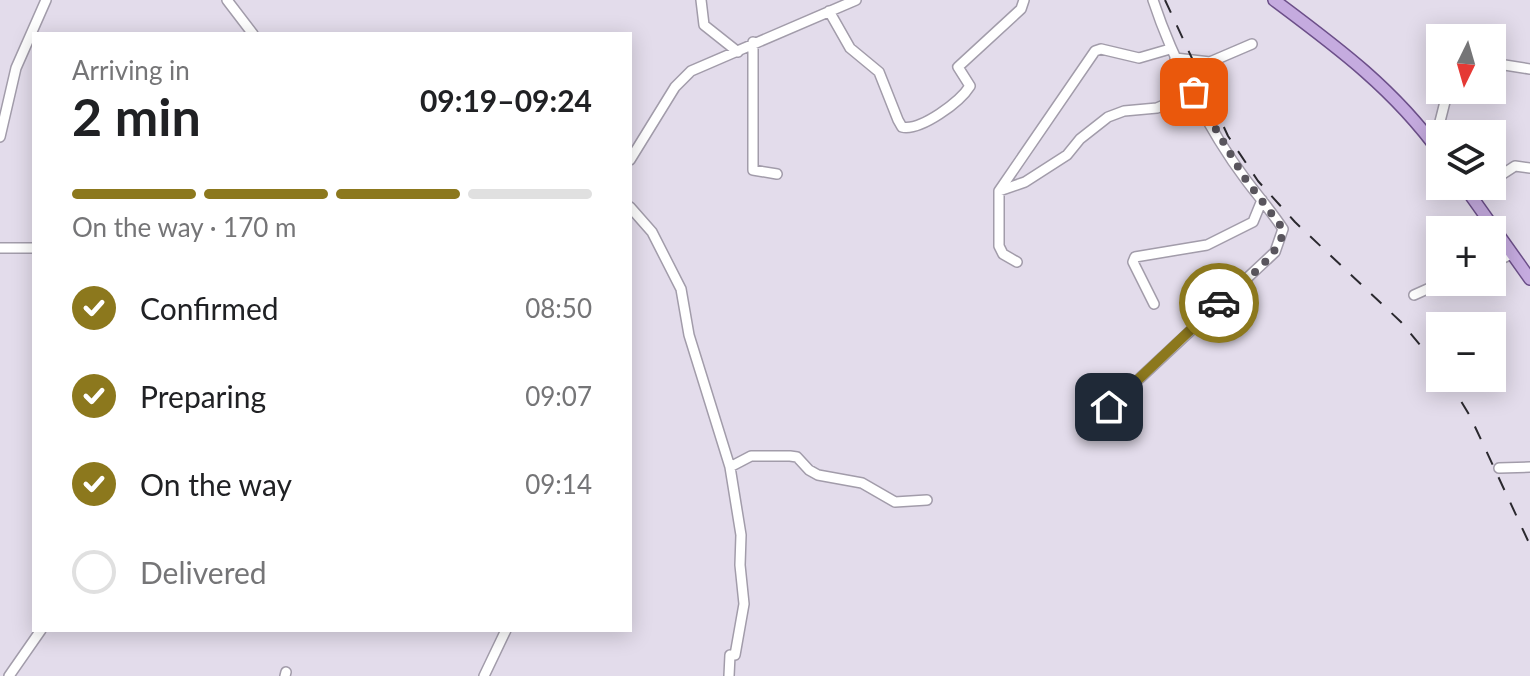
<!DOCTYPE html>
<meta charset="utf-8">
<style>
:root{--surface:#fff;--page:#f6f6f6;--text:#202124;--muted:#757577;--line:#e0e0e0;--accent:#8c781d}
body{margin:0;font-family:Lato,sans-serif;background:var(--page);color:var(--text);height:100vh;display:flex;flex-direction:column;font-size:30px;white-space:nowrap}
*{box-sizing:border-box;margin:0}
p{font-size:26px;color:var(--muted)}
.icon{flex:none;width:44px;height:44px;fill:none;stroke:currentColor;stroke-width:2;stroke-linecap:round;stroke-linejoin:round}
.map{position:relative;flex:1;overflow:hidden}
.side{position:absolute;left:32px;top:32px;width:600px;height:600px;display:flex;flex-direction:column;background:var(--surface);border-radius:0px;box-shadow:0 4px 20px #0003}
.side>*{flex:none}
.needle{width:52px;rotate:185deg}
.tools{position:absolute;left:1426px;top:24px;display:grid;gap:16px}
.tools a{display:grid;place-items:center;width:80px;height:80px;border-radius:0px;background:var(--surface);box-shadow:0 4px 20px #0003;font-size:40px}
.pin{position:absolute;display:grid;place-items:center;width:68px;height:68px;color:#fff;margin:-34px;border-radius:16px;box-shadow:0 4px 12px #0006}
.courier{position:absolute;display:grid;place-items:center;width:80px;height:80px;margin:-40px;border:6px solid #8c781d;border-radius:50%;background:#fff;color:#222;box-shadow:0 2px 10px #0007}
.overview em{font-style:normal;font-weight:700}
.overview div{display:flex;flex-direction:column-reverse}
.overview{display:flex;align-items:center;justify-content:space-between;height:136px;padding:0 40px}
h1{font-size:52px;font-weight:700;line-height:60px}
.bar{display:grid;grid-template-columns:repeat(4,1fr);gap:12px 8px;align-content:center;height:96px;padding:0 40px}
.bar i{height:10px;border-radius:6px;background:var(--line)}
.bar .active{background:var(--accent)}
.bar p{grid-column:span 4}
ol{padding:0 40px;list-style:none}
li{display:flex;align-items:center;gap:24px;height:88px}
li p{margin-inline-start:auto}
li .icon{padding:8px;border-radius:50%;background:var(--accent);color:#fff;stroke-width:4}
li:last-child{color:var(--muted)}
li i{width:44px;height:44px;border:4px solid var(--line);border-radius:50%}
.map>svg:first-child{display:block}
</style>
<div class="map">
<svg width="1530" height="676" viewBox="0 0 1530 676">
<rect width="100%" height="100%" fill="#e3dceb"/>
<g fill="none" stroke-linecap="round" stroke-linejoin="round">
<g stroke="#a29caa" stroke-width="12">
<path id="minor" d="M 227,0 L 253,34
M 701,0 L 704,25 L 738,52
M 829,11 L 850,48 L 879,72 L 898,120 L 902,127 C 921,131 960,102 970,86 L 958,67 L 1021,9 L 1024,0
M 753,42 L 753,170 L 777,174
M 1175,58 L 1210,62 L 1252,44
M 1492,63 L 1530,69
M 0,137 L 16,68 L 46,0
M 1434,145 L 1448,90
M 630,160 L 675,87 L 691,71 L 856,0
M 1492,181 L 1515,166 L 1530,168
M 999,191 L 1025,182 L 1067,155 L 1080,139 L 1108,117 L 1124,111 L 1157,108 L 1194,92
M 1471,196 L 1485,186
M 630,207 L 652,232 L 681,289 L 689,335 L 730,467 L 741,535 L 740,565 L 744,604 L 735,655
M 0,248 L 34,248
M 1017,262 L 1003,254 L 999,246 L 999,191 L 1095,51 L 1101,49 L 1139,58 L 1170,49
M 1492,263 L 1512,254
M 1414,295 L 1443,282
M 1154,304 L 1133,262 L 1135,257 L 1207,245 L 1253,222 L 1262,200
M 1109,407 L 1275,252 L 1283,229 C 1272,212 1258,196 1246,180 C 1209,131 1172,58 1153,0
M 730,467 L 751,456 L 790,456 L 797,457 L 809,470 L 818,475 L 862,483 L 895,502 L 927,500
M 1499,468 L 1530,467
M 9,676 L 41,630
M 285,676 L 286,672
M 484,676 L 506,630
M 729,676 L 730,655"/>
</g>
<g stroke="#6c4f89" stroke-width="14">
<path id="major" d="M 1274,0 C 1337,47 1394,89 1440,153
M 1464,186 L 1530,279"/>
</g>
<use href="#minor" stroke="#fff" stroke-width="9"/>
<use href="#major" stroke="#c5abdf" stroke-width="11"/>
<path stroke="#2b292f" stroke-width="2" stroke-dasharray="14 14" stroke-linecap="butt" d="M 1165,0 L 1228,136 L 1258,181 L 1295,222 L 1401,322 L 1440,369
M 1447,378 L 1470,416 L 1530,545"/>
</g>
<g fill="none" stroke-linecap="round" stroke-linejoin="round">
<path stroke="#59555d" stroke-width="8" stroke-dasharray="0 14.4" d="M 1194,92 L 1244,177 L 1283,229 C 1283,254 1238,286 1219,303"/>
<path stroke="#8c781d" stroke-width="10" d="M 1109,407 L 1219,303"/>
</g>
</svg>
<div class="tools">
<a><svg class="needle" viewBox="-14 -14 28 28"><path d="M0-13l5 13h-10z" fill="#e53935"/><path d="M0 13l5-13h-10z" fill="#757577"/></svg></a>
<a><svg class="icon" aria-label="layers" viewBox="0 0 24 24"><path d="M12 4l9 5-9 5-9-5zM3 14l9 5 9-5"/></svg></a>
<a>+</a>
<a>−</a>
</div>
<div class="pin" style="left:1194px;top:92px;background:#ea580c"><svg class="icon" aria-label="bag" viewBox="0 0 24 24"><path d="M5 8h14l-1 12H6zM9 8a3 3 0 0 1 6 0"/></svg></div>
<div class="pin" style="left:1109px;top:407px;background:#1f2937"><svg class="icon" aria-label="home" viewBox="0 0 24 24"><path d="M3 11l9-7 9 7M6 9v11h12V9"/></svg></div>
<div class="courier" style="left:1219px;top:303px"><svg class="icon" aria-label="car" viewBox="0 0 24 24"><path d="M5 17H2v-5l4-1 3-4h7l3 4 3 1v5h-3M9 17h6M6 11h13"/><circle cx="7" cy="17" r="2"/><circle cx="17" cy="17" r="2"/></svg></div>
<section class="side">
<div class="overview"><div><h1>2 min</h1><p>Arriving in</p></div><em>09:19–09:24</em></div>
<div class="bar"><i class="active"></i><i class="active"></i><i class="active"></i><i></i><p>On the way · 170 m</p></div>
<ol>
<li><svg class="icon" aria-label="check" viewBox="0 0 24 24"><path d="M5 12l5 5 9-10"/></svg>Confirmed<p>08:50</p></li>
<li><svg class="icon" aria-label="check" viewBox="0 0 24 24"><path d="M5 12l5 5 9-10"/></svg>Preparing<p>09:07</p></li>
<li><svg class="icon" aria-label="check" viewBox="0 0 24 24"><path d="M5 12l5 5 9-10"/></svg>On the way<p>09:14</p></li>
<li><i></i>Delivered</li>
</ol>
</section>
</div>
